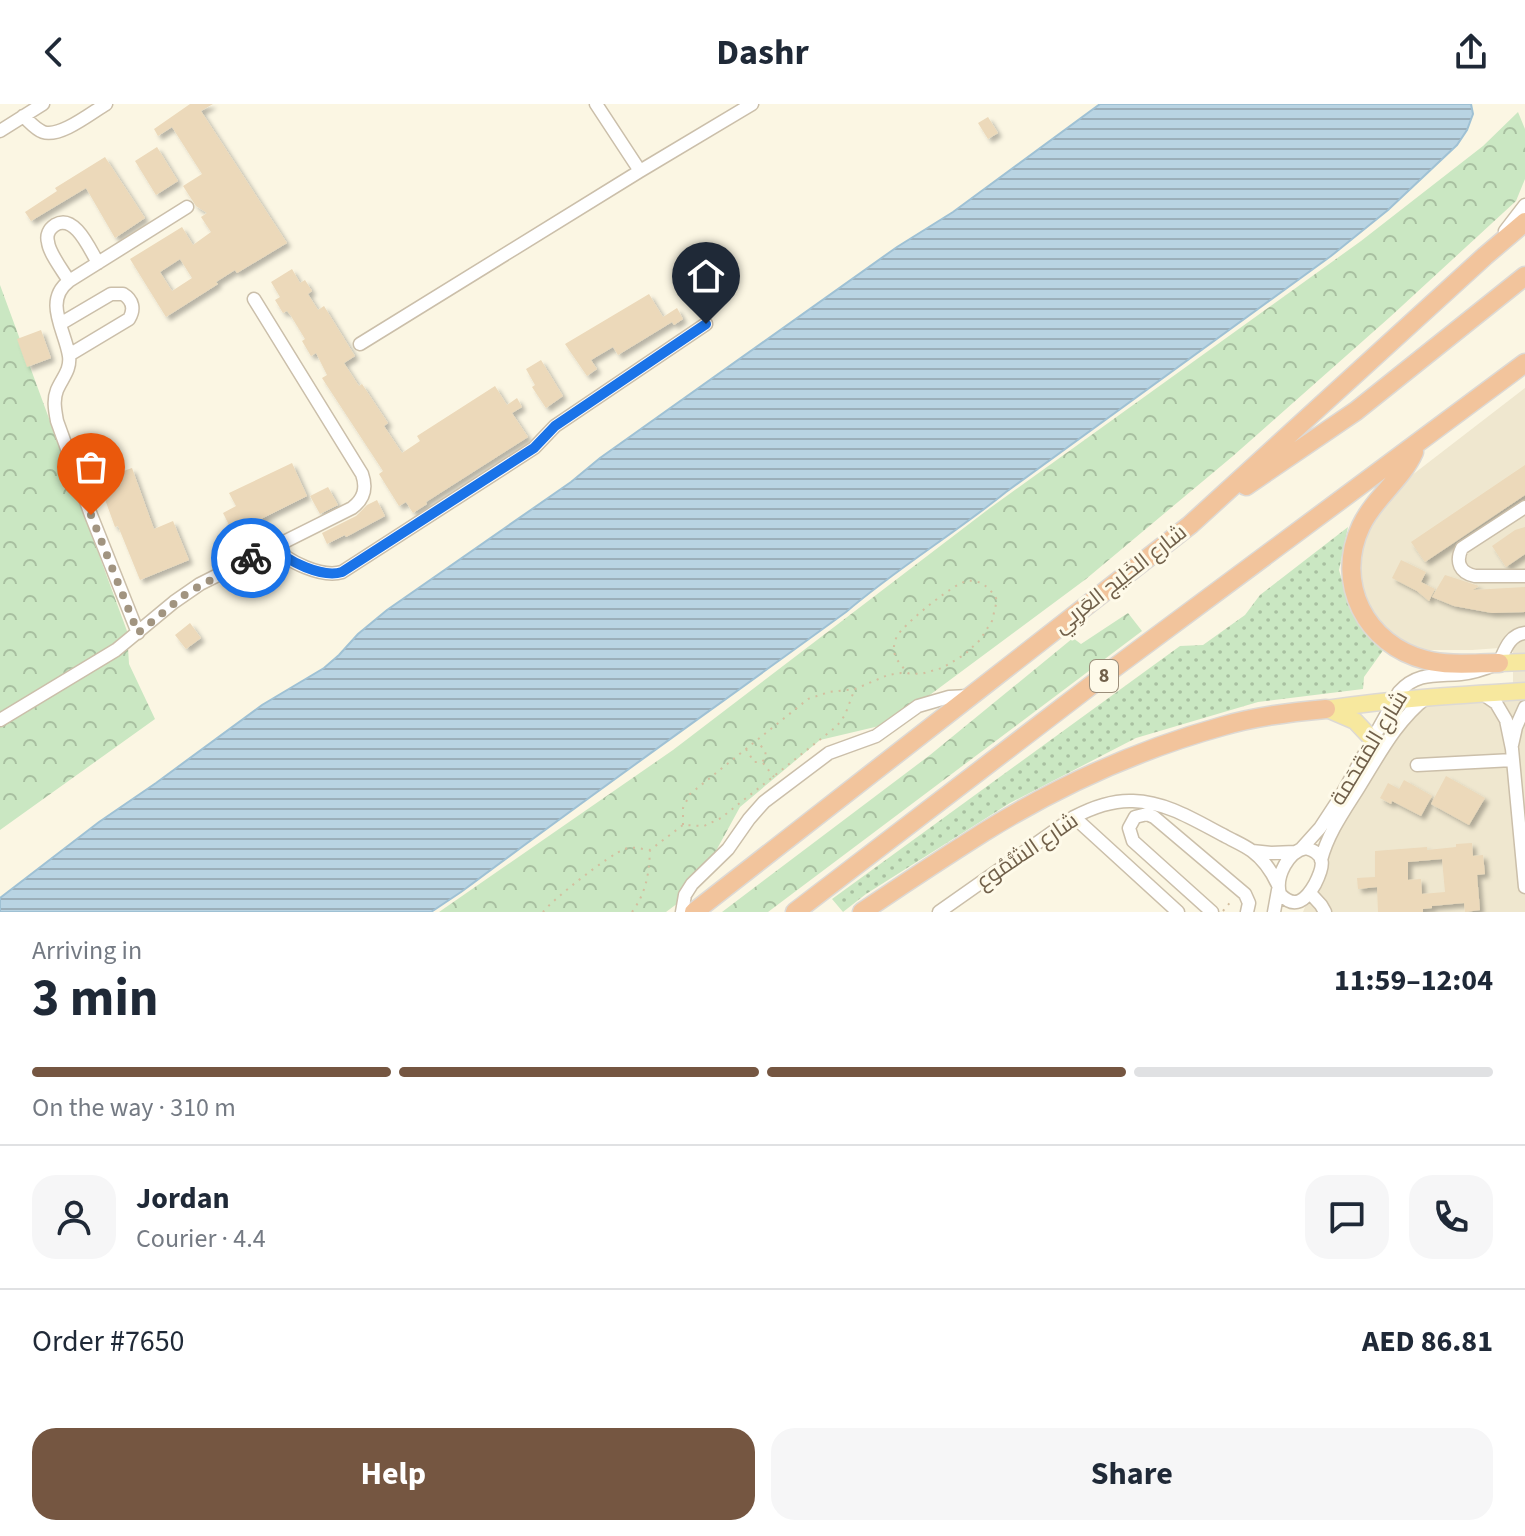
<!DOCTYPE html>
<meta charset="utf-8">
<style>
:root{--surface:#fff;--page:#f6f6f7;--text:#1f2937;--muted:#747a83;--line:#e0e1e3;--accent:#755641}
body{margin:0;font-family:"Source Sans 3",Cairo,sans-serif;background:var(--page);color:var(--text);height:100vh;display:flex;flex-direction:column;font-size:30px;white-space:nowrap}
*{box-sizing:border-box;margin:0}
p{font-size:26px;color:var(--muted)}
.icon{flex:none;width:44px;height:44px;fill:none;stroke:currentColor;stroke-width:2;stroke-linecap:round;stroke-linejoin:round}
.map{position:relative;height:808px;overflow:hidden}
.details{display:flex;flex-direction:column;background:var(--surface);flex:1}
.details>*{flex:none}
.pin{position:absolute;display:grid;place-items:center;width:68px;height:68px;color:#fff;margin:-82px -34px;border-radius:50% 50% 50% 0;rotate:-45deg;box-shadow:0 0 8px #0007}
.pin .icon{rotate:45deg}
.courier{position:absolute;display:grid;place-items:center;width:80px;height:80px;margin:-40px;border:6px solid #1a73e8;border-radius:50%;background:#fff;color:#222;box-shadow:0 2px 10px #0007}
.summary em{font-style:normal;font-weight:700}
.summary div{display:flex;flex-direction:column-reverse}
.summary{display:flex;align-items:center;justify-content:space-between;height:136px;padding:0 32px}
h1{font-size:52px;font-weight:700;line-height:60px}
.bar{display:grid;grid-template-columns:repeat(4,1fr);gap:12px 8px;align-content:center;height:96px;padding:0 32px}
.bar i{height:10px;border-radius:6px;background:var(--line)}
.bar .current{background:var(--accent)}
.bar p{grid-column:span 4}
.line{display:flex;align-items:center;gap:20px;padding:0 32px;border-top:2px solid var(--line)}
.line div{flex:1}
.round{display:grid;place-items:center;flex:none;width:84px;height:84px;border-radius:24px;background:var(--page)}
.button{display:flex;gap:16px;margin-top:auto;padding:16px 32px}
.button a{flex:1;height:92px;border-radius:24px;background:var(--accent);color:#fff;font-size:32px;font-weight:700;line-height:92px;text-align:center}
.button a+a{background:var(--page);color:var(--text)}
header{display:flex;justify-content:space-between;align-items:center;height:104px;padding:0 32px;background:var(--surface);font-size:36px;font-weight:700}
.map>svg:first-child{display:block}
</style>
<header><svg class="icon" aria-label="back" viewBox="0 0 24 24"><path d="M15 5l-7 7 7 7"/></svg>Dashr<svg class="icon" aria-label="share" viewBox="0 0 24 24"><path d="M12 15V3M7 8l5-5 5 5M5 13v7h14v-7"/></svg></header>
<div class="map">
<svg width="1525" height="808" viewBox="0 0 1525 808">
<defs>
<pattern id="green-dots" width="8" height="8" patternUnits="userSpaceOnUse" patternTransform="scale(2)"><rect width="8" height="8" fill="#cae7c2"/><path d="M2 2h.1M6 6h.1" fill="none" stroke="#a8bfa0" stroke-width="1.8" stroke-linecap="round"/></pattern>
<pattern id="forest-crowns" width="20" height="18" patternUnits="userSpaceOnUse" patternTransform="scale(2)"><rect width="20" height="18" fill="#cae7c2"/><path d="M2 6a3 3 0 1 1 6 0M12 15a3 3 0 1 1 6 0" fill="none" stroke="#a8bfa0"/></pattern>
<pattern id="water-rules" width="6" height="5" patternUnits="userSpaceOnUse" patternTransform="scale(2)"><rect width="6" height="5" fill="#b9d4e3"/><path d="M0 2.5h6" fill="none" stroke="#9bafba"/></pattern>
<filter id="shadow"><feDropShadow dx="4" dy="4" stdDeviation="2" flood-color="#0004"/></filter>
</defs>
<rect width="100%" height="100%" fill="#fbf6e3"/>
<path fill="#efe7cf" d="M 1525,284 L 1525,808 L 1303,808 L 1328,743 L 1379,652 L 1419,602 L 1513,590 L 1513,543 L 1472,546 L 1426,546 L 1403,538 L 1389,529 L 1360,494 L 1359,427 L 1407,375 Z"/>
<path fill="url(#green-dots)" d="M 1348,423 L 1339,466 L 1351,508 L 1384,545 L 1364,573 L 1363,585 L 1258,598 L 1136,634 L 1010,699 L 866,790 L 843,808 L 832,795 L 1180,542 L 1203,541 L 1245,511 L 1260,491 Z"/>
<path fill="url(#forest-crowns)" d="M 1518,8 L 1525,25 L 1525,75 L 1516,97 L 1390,213 L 1233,352 L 1086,475 L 892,619 L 820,636 L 740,703 L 694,787 L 666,808 L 439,808 L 673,646 L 990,404 L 1361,137 L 1483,42 Z
M 0,181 L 127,527 L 129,560 L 155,615 L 0,726 Z
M 1128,509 L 1142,527 L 768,808 L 722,808 L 930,651 L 1073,534 L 1081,540 Z"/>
<path fill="url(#water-rules)" stroke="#9fc1d4" stroke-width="2" d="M 1100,0 L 1471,0 L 1473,10 L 1467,26 L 1457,41 L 1388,106 L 1331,152 L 1006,388 C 954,430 896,465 846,508 C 717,602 588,693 461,788 L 431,808 L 0,808 L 0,794 L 99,718 L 156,679 L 262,601 L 324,564 L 339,551 L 358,530 L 387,506 L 571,378 L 600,354 L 897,143 L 953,108 Z"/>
<path fill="#ecd9ba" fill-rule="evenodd" filter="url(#shadow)" d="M 190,0 L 213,0 L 201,7 L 287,139 L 237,169 L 235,166 L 216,178 L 218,180 L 166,213 L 130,155 L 182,123 L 193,141 L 211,128 L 201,113 L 207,109 L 196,102 L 183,82 L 202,70 L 172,23 L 158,32 L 154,25 ZM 180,155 L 192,174 L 172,187 L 160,168 Z
M 988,13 L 998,29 L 988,35 L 978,19 Z
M 157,43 L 178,77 L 156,91 L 135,57 Z
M 105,53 L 145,114 L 115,134 L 86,84 L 31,117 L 25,108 L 57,87 L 55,84 Z
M 292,165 L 300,179 L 305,176 L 312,187 L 308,190 L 318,206 L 324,202 L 355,252 L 344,259 L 359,282 L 362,280 L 388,319 L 384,322 L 402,349 L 420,337 L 417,332 L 495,282 L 507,301 L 517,294 L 522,303 L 512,309 L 528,333 L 426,398 L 427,400 L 413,409 L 406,398 L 399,402 L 379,370 L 383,367 L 322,274 L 327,271 L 316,249 L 311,252 L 302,237 L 305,235 L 291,212 L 287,207 L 283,209 L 275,196 L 280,193 L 271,178 Z
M 649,190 L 663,213 L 677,204 L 683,215 L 674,221 L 672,218 L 618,251 L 613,243 L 591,256 L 597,265 L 587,272 L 565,240 Z
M 41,226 L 51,254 L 27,263 L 17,235 Z
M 541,256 L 563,292 L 546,304 L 532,283 L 535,281 L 526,265 Z
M 292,359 L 307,392 L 233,429 L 223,409 L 236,402 L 229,389 Z
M 1525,361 L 1525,391 L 1425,458 L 1411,438 Z
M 132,364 L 154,425 L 173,417 L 189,456 L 140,476 L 118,422 L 115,423 L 98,376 Z
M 328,383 L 338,401 L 320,410 L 310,392 Z
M 377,396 L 385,412 L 346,433 L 345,431 L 327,440 L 322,429 L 356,412 L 367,401 Z
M 1525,423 L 1525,450 L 1506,463 L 1492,442 L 1515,426 Z
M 1401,456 L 1426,468 L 1421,478 L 1435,485 L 1429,497 L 1417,487 L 1392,474 Z
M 1445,471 L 1479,482 L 1473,486 L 1525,483 L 1525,508 L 1492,509 L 1454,502 L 1432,493 Z
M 190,519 L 201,534 L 186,545 L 175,531 Z
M 1446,672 L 1485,694 L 1469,721 L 1431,700 Z
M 1404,676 L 1432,692 L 1421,712 L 1392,697 L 1391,700 L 1380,694 L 1388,679 L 1399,685 Z
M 1472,739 L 1473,752 L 1483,751 L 1485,770 L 1477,771 L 1480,806 L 1465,808 L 1464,799 L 1432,802 L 1432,804 L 1423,805 L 1423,808 L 1378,808 L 1377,783 L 1358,785 L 1357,774 L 1375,773 L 1375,747 L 1427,743 L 1427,746 L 1456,743 L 1456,740 ZM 1442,755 L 1445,788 L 1422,790 L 1421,775 L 1408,776 L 1408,758 Z"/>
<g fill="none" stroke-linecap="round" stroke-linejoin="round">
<g stroke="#cbbfaa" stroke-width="15">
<path id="minor" d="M 596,0 L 640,67
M 23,12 C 29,17 35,25 43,28 C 60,34 91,9 106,0
M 0,27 L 43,0
M 1505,127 L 1525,101
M 69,177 C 63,167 49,149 48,138 C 46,131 49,125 55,121 C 75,109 90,146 98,159
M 60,220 L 111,190 L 123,190 C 133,196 135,205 129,215 L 69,251
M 360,240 L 640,67 L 752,0
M 1525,403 L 1462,444 C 1455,458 1460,469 1475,472 L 1525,472
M 275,442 C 286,458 323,474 342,468 L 534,344 L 555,322 L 706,220
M 138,529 L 91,411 L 57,317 C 55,306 53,296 57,286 C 62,274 71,266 69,252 C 65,226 43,197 69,177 L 187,103
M 1483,590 L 1496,599 L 1506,616 L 1512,645 L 1525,783
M 0,616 L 116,546 L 174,498 L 200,480 L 352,404 C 364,395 367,384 362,370 L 254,195
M 1512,641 L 1516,623 L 1525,603
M 1417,661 L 1513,656
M 1074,713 L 1178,808
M 1302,744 L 1320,724 L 1341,692 L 1399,588 C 1417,568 1436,572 1461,570 C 1474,569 1487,564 1499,559 C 1505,546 1509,531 1525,529
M 1306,744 C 1328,750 1323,764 1315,780 C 1306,796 1295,806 1280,790 C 1275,773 1288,747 1306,744 Z
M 1252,747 L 1271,749 L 1295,748
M 1321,756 C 1328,729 1344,707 1359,683 C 1379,651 1396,617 1427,593
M 1310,789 L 1321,801 L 1325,808
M 682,808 L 685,791 L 692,780 L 728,745 L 749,715 L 764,698 L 829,649 L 876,632 L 918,602 L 949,593 L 969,592
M 939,808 L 1074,713 C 1093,703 1112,696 1133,697 C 1167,698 1196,717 1225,732 C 1234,737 1244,741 1252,747 C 1263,755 1272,768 1278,781
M 1212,808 L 1133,737 L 1129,724 L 1135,713 L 1147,710 L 1154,713 L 1245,790 L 1249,799 L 1247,808
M 1274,808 L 1278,786"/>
</g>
<g stroke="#ddd9d4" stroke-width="19">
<path id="major" d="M 1499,559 L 1525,558
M 1326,605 C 1392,595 1458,591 1525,587
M 1327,605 L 1355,617 L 1373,636"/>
</g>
<g stroke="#ddd9d4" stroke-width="21">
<path id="highway" d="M 1414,348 C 1401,377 1374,394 1361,422 C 1334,479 1366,541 1426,556 C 1449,562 1475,559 1499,559
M 1246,382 L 1356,307 L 1525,172
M 694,808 L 1190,421 L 1485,152 L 1525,118
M 795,808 L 1102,573 L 1525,259
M 862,808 C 902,781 943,754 984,728 C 1058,682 1140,645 1223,622 C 1257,612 1291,608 1326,605"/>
</g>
<path stroke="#d3be9f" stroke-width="2" stroke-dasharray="2 6" stroke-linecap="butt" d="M 746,645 L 754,658 L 762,658 C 770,650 763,644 757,638
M 763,659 L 774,673
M 683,721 L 683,704 L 690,690 L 808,595 L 829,588 L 855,585 L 888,571 L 901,569 L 921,570 L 942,564 L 964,551 L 980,536 L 992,517 L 997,496 C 991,485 981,475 967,477 C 953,480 912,514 902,526 C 897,530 895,536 894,542 C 893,554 901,561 908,569
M 1223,807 L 1232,796
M 543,808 C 553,795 610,750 625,745 C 633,742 641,745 650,746 L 683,721 L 704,722 L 721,714 L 837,622 L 845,611 L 854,587
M 632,808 C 646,789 649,770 650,747"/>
<use href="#minor" stroke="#fff" stroke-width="12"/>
<use href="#major" stroke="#f7e89e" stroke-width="16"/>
<use href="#highway" stroke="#f2c49c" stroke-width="18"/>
</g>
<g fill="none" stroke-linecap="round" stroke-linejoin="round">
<path stroke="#a19480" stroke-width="8" stroke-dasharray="0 14.4" d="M 91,411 L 138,529 L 187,489 L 251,454"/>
<path stroke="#1a73e8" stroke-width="10" d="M 251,454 L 275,442 C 286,458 323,474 342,468 L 534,344 L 555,322 L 706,220"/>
</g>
<g text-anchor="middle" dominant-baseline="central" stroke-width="6" stroke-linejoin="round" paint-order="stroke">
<rect fill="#fefae9" stroke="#9b8e7a" stroke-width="2" x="1090" y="556" width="28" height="32" rx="6"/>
<g font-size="20" font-weight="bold" fill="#71604a">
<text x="1104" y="572">8</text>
</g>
<g font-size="22" fill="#71604a" stroke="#fefae9">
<text transform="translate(1120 475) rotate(-38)">شارع الخَلِيج العَربِي</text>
<text transform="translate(1369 644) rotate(-59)">شارع المَقحَمة</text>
<text transform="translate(1027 747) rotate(-34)">شارع الشُّمُوع</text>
</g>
</g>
</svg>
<div class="pin" style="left:91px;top:411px;background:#ea580c"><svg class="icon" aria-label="bag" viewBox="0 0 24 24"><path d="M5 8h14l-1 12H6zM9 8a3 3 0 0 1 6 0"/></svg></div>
<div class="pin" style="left:706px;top:220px;background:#1f2937"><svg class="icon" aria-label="home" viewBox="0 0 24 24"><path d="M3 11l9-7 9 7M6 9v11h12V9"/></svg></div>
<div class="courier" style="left:251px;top:454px"><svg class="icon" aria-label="bike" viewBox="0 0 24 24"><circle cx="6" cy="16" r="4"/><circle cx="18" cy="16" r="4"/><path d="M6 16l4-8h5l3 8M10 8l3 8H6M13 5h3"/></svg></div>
</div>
<section class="details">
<div class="summary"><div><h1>3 min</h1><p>Arriving in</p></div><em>11:59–12:04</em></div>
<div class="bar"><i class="current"></i><i class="current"></i><i class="current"></i><i></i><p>On the way · 310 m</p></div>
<div class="line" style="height:144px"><a class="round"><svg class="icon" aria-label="person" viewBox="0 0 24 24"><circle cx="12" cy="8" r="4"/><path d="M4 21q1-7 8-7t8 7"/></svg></a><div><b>Jordan</b><p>Courier · 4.4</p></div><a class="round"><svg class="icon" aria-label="chat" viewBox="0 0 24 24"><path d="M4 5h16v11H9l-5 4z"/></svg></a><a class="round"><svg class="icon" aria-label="phone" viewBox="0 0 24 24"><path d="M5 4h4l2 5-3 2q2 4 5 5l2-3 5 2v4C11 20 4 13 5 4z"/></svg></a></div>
<div class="line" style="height:104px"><div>Order #7650</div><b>AED 86.81</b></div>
<div class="button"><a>Help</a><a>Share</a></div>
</section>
